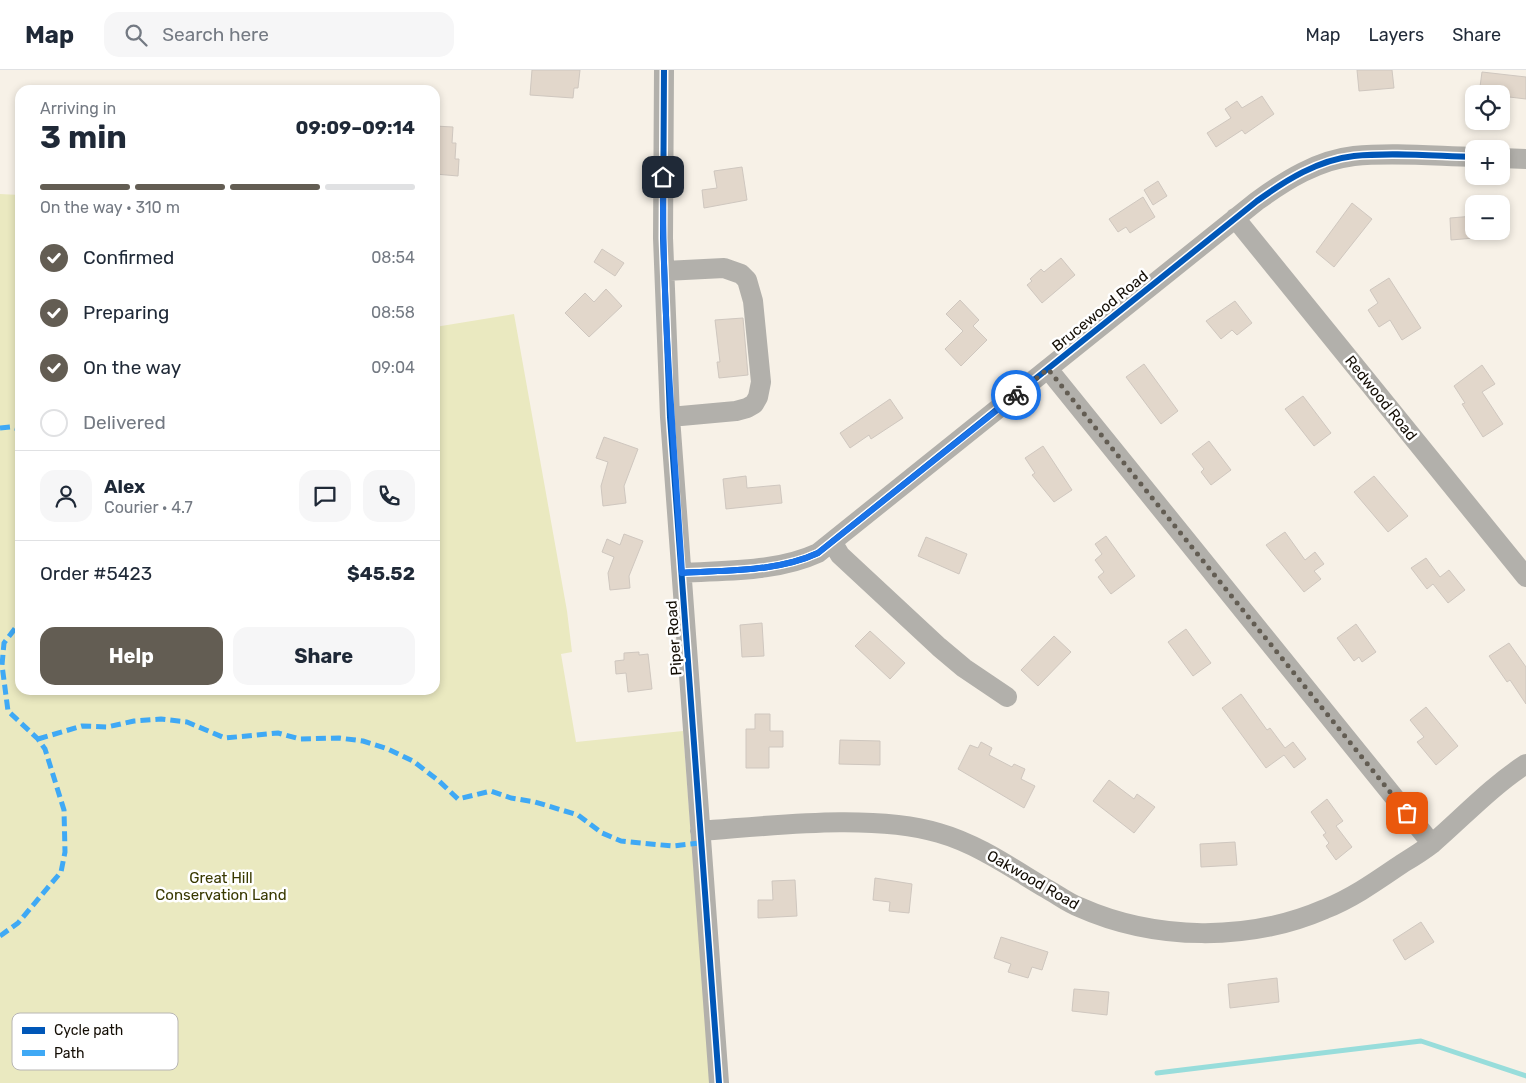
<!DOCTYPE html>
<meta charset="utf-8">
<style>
:root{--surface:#fff;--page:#f6f6f7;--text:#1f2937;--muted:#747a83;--line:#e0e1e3;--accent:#635d53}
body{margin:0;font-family:Rubik,sans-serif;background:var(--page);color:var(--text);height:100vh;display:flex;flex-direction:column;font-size:19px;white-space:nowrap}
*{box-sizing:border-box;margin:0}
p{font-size:16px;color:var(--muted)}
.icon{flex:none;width:28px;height:28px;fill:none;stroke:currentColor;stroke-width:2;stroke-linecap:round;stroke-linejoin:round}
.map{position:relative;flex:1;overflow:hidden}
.details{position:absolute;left:15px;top:15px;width:425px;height:610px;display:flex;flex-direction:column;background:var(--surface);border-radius:15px;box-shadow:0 2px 8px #0003}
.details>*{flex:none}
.controls{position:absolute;left:1465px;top:15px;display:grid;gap:10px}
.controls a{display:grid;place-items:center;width:45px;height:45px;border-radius:10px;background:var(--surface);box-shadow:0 2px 8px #0003;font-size:25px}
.pin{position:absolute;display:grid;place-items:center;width:42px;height:42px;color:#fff;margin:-21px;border-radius:10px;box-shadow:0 2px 8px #0006}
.courier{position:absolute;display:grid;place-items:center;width:50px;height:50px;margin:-25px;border:4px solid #1a73e8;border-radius:50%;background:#fff;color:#222;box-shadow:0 1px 6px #0007}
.summary em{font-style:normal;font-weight:700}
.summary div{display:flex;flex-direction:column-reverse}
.summary{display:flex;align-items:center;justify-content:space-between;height:85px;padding:0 25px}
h1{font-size:32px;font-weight:700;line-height:38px}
.bar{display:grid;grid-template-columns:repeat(4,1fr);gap:8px 5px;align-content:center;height:60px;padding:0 25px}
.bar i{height:6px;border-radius:4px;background:var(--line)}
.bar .active{background:var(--accent)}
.bar p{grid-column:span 4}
.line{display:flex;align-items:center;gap:12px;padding:0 25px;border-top:1px solid var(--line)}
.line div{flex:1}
.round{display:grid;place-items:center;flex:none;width:52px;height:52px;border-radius:15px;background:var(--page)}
ol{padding:0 25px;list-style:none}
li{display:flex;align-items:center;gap:15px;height:55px}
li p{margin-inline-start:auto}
li .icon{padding:5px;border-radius:50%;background:var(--accent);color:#fff;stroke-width:4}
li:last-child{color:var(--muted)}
li i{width:28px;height:28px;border:2px solid var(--line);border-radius:50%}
.cta{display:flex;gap:10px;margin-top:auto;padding:10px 25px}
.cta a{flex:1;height:58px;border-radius:15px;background:var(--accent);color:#fff;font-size:20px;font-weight:700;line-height:58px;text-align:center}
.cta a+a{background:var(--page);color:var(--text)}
header{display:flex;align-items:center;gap:30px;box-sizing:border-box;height:70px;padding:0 25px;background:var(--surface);border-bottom:1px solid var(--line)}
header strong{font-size:24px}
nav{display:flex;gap:28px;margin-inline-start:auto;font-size:18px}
.search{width:350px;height:45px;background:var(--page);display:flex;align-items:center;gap:12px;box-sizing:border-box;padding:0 18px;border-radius:15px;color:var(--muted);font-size:19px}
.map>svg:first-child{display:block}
</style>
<header>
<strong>Map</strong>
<div class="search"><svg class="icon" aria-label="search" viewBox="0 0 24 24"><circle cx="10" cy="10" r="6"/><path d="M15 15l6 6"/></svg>Search here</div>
<nav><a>Map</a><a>Layers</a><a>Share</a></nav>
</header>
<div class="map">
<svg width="1526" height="1013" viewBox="0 0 1526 1013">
<rect width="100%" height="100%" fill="#f7f1e7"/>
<path fill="#eae9c0" d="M 0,124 L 20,125 L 20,620 L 435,620 L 435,257 L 514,244 L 567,541 L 572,582 L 561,584 L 576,672 L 683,661 L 710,1013 L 0,1013 Z"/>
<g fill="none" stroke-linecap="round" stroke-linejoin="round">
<path stroke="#98dddb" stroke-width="5" d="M 1157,1003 L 1421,971 L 1526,1006"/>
</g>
<path fill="#e2d7cb" stroke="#cfc7bf" d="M 532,0 L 580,0 L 578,18 L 574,18 L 573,28 L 530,25 Z
M 1357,0 L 1392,0 L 1394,18 L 1359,21 Z
M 1482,2 L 1526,7 L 1526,29 L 1501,26 L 1501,24 L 1479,24 Z
M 1262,26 L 1274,44 L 1245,64 L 1242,60 L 1216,77 L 1207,63 L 1231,48 L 1225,39 L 1237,31 L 1242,38 Z
M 435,56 L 453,57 L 452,73 L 456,73 L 455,89 L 459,89 L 458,106 L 435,104 Z
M 742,97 L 747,130 L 704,138 L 702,120 L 717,118 L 714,101 Z
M 1158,111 L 1167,126 L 1153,135 L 1144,120 Z
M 1143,127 L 1155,147 L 1130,163 L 1126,157 L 1118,162 L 1109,149 Z
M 1352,133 L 1372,149 L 1334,197 L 1316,182 Z
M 1474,146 L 1474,168 L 1451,170 L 1450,148 Z
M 602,179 L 624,193 L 615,206 L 594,192 Z
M 1061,188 L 1075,205 L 1042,233 L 1027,215 L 1032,211 L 1030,209 L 1041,199 L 1044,202 Z
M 1389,208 L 1421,258 L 1402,270 L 1390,250 L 1379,257 L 1368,240 L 1378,233 L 1370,220 Z
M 606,219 L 622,236 L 589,267 L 565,243 L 585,223 L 594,232 Z
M 960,230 L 979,250 L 973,256 L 987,270 L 961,296 L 945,279 L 963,261 L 946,244 Z
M 1235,231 L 1252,253 L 1237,265 L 1232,260 L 1221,269 L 1206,251 Z
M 743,248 L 748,305 L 719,308 L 717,292 L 720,292 L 715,250 Z
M 1144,294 L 1178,341 L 1161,354 L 1126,307 Z
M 1482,295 L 1495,314 L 1482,322 L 1503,354 L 1483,367 L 1462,334 L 1465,333 L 1454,316 Z
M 1303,326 L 1331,363 L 1314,376 L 1285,339 Z
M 890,329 L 903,348 L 871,369 L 869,365 L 850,378 L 840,363 Z
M 604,367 L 638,379 L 624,416 L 626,433 L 603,436 L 601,416 L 608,392 L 596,388 Z
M 1209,371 L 1231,400 L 1211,415 L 1201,402 L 1204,399 L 1192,384 Z
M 1043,376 L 1072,420 L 1054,432 L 1032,405 L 1035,403 L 1025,388 Z
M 746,406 L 747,418 L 780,415 L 782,433 L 726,439 L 723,409 Z
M 1374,406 L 1408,446 L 1388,462 L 1354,422 Z
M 1285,462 L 1305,490 L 1315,482 L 1324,494 L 1314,501 L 1321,509 L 1304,522 L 1266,475 Z
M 624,464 L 643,471 L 629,506 L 630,518 L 610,520 L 608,503 L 614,487 L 602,482 L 607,469 L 620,475 Z
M 1106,466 L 1135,506 L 1111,524 L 1098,507 L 1104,502 L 1095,490 L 1102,484 L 1095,474 Z
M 926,467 L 967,484 L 959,504 L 918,486 Z
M 1426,488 L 1440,507 L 1449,500 L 1465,520 L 1448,533 L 1433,514 L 1427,519 L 1411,498 Z
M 762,553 L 764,586 L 742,587 L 740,555 Z
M 1356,554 L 1376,582 L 1362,592 L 1359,587 L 1354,591 L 1337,568 Z
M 1186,559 L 1211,593 L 1193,606 L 1168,572 Z
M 870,561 L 905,593 L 890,609 L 855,576 Z
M 1054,566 L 1071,582 L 1038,616 L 1021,600 Z
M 1509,573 L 1526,597 L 1526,634 L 1510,610 L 1507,612 L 1489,586 Z
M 639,582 L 639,585 L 648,584 L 652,619 L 628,622 L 626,603 L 616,604 L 615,591 L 624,590 L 624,583 Z
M 1241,624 L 1267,660 L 1270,658 L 1285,678 L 1293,672 L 1306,689 L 1294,698 L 1284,685 L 1266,698 L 1222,638 Z
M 1426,637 L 1458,676 L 1436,695 L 1417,672 L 1424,667 L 1410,650 Z
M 755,644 L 770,644 L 770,661 L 783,661 L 783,677 L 769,677 L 769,698 L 746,698 L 746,659 L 755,659 Z
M 840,670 L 880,671 L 880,695 L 839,694 Z
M 981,672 L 992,678 L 989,685 L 1012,697 L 1014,694 L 1025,699 L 1021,709 L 1035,716 L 1024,738 L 958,699 L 970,675 L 978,678 Z
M 1109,710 L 1134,729 L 1137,724 L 1155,737 L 1134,763 L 1093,731 Z
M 1327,729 L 1343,751 L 1336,756 L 1352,777 L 1336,790 L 1326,776 L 1329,773 L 1323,765 L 1326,763 L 1311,742 Z
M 1235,772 L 1237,795 L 1201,797 L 1200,774 Z
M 875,808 L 912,814 L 909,843 L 889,841 L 890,832 L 873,830 Z
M 795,810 L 797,846 L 758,848 L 758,830 L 773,830 L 772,811 Z
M 1421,852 L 1434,872 L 1405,890 L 1393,870 Z
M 1001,867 L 1048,882 L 1042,900 L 1032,897 L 1028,908 L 1008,902 L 1011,894 L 994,888 Z
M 1277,908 L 1279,932 L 1230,938 L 1228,914 Z
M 1074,919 L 1109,922 L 1107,945 L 1072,941 Z"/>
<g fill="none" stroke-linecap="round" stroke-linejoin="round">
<path stroke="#b2b0ab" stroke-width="20" d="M 664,0 L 663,168 L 670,347 L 719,1013
M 1501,88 L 1526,89
M 1235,148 L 1526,507
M 665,201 L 724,198 L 741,204 L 747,210 L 753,231 L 761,312 L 758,327 L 754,334 L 747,338 L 736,341 L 670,347
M 1048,299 L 1432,774
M 833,473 L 840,485 L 939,577 L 964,598 L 1007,627
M 682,503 C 727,500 777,502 818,483 L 1257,131 C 1286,110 1318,90 1354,86 C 1393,82 1435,86 1474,87
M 700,761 C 770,756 872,743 939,763 C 978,774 1013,799 1047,819 C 1058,825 1068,833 1079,837 C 1155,871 1249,872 1325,839 C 1353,828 1378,810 1403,793 C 1413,787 1424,780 1433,773 C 1464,746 1492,716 1526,694"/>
<path stroke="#3fa9f5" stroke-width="5" stroke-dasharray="10 5" stroke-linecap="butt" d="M 0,358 L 10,357 L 20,359
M 38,669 L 82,656 L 107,657 L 134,651 L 161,649 L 187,652 L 225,668 L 278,663 L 300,669 L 339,668 L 363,671 L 388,679 L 413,691 L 439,711 L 458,729 L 491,721 L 511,728 L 535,732 L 578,745 L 602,763 L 621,771 L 672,776 L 701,773
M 0,866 L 18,853 L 61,802 L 65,782 L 64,740 L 45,679 L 38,669 L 8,641 L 2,595 L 4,573 L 20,552"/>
<g stroke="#fff" stroke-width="9">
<path id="cycleway" d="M 664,0 L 663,168 L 670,347 L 719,1013
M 682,503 C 727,500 777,502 818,483 L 1257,131 C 1286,110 1318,90 1354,86 C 1393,82 1435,86 1474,87"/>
</g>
<use href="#cycleway" stroke="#0057b8" stroke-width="6"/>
</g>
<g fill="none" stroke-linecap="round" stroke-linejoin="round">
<path stroke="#635d53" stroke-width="5" stroke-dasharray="0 9" d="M 1016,325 L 1048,299 L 1407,743"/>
<path stroke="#1a73e8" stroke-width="6" d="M 663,107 C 662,239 674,371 682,503 C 727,500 777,502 818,483 L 1016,325"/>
</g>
<g text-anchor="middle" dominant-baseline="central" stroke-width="5" stroke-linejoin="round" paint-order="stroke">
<g font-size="15" fill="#130d04" stroke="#fff">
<text transform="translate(1100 241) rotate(-39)">Brucewood Road</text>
<text transform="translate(1381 328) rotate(51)">Redwood Road</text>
<text transform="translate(674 568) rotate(-94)">Piper Road</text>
<text transform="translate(1033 810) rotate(30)">Oakwood Road</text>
</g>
<g font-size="15" fill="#393900" stroke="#fff">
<text x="221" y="808">Great Hill<tspan x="221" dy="17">Conservation Land</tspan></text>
</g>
</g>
<rect x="12" y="943" width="166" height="57" rx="8" fill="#fff" stroke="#b8b6b4" stroke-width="1"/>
<rect x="22" y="957" width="23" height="7" fill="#0057b8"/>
<rect x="22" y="980" width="23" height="6" fill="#3fa9f5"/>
<g font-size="14" fill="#130d04">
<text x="54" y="965">Cycle path</text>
<text x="54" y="988">Path</text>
</g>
</svg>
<div class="controls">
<a><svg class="icon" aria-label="locate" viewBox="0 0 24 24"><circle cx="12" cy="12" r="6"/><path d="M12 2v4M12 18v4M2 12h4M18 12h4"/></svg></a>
<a>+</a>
<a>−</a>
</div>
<div class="pin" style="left:1407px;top:743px;background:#ea580c"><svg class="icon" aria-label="bag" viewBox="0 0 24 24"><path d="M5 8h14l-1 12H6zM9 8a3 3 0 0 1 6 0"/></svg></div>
<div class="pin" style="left:663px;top:107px;background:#1f2937"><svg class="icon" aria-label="home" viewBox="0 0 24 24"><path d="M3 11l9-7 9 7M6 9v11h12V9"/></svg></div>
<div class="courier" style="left:1016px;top:325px"><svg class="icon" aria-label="bike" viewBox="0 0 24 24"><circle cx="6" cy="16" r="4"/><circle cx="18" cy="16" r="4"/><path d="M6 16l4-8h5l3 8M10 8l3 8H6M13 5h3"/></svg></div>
<section class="details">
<div class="summary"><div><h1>3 min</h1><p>Arriving in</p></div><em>09:09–09:14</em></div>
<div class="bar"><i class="active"></i><i class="active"></i><i class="active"></i><i></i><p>On the way · 310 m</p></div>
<ol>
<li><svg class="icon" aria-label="check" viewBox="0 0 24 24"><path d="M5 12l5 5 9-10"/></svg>Confirmed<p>08:54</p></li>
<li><svg class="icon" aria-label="check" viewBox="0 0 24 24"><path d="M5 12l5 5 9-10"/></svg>Preparing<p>08:58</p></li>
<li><svg class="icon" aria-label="check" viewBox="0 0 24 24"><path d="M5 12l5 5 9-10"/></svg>On the way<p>09:04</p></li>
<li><i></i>Delivered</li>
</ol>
<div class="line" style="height:90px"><a class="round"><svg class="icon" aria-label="person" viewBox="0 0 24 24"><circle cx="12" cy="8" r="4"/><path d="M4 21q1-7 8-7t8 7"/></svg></a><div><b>Alex</b><p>Courier · 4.7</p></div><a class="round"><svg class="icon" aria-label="chat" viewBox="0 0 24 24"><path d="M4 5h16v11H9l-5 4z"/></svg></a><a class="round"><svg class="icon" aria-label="phone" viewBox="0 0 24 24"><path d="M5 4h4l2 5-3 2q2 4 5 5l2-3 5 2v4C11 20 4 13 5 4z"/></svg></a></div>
<div class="line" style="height:65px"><div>Order #5423</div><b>$45.52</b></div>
<div class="cta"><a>Help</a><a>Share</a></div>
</section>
</div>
